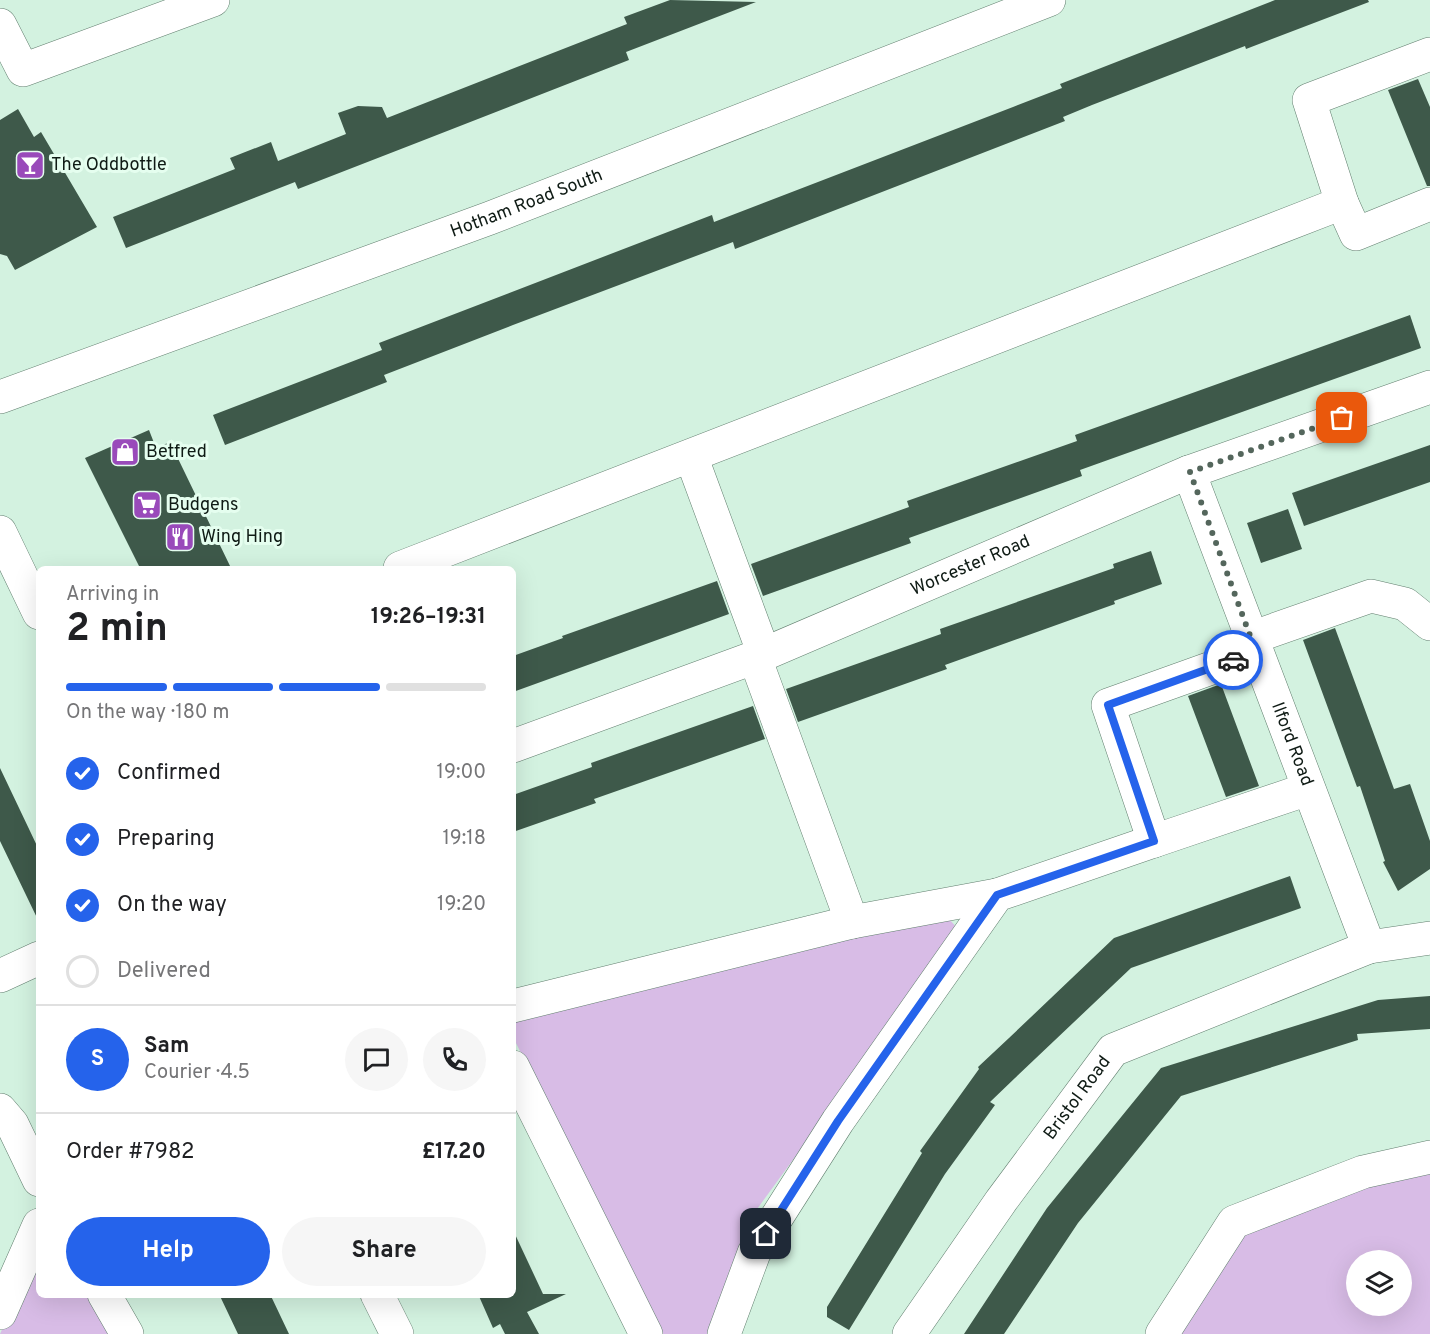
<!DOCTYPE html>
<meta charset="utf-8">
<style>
:root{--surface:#fff;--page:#f6f6f6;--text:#202124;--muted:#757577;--line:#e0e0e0;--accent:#2563eb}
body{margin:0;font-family:Overpass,sans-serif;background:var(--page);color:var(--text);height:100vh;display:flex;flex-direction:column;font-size:22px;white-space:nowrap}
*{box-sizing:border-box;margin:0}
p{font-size:20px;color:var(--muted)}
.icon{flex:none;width:33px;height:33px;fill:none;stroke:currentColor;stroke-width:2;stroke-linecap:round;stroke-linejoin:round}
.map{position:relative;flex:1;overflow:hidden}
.details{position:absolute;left:36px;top:566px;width:480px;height:732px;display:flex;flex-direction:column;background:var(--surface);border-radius:9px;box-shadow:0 6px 24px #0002}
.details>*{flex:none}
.tools{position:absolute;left:1346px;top:1250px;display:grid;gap:12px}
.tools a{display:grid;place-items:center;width:66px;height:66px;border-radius:50%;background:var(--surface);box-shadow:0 6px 24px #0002;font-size:30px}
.pin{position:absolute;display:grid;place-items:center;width:51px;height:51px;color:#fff;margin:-26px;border-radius:12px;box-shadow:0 3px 9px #0006}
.courier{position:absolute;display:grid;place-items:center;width:60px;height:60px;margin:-30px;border:4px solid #2563eb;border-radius:50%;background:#fff;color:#222;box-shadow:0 2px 8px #0007}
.headline em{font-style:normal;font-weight:700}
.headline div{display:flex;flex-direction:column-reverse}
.headline{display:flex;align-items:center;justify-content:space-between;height:102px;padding:0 30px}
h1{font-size:39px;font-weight:700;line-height:45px}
.bar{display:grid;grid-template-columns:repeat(4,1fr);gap:9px 6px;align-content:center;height:72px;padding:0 30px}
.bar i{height:8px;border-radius:4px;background:var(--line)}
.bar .on{background:var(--accent)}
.bar p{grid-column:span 4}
.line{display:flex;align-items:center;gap:15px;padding:0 30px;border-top:2px solid var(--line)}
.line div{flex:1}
.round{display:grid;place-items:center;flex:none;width:63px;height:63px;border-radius:32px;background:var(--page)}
ol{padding:0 30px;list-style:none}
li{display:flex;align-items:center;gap:18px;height:66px}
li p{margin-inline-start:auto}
li .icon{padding:6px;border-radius:50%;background:var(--accent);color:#fff;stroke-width:4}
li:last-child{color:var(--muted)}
li i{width:33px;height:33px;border:3px solid var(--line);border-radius:50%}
.cta{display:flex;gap:12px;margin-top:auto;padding:12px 30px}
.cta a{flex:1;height:69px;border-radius:36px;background:var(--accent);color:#fff;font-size:24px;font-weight:700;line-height:69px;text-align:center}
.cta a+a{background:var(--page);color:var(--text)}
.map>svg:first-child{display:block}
</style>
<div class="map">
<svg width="1430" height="1334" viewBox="0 0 1430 1334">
<rect width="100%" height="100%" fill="#d3f2e0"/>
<path fill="#d8bce6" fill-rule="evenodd" d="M 949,919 L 960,931 L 752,1216 L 712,1334 L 661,1334 L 513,1037 L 517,1016 L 863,933 Z
M 1430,1167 L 1430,1334 L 1171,1334 L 1245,1223 ZM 1356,1260 L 1401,1260 L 1401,1305 L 1356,1305 Z
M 39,1248 L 39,1294 L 95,1295 L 117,1334 L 0,1334 Z"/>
<path fill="#3e594a" d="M 670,0 L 756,2 L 626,52 L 629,60 L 419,142 L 298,189 L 295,182 L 126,248 L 113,217 L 235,169 L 230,158 L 271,142 L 278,161 L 346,134 L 338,113 L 358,106 L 382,107 L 387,118 L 627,24 L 624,17 Z
M 1275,0 L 1368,0 L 1369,2 L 1246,49 L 1245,46 L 1092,105 L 1063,117 L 1065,121 L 735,249 L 733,242 L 513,325 L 384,375 L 387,382 L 225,445 L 213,415 L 382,350 L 379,343 L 712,215 L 714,222 L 1013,107 L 1062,88 L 1060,84 Z
M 1418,79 L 1430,107 L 1430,186 L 1427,186 L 1388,90 Z
M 18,109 L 34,137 L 41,132 L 97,227 L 15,270 L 7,256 L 0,254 L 0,120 Z
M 1410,315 L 1421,348 L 1080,470 L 1082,476 L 909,538 L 911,543 L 763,596 L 751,564 L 909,507 L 907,501 L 1077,441 L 1075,435 Z
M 149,430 L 156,448 L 170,442 L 231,568 L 140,568 L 85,458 Z
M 1430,445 L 1430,482 L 1304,526 L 1292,493 Z
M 1288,509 L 1302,549 L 1261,563 L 1247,523 Z
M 1151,551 L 1162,584 L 1114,601 L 1115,604 L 945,665 L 947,669 L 798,722 L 786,689 L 941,634 L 940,629 L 1114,568 L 1113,564 Z
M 717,581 L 729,614 L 513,692 L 513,656 L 563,638 L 562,636 Z
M 1335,628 L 1394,789 L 1410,784 L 1430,841 L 1430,869 L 1398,891 L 1383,862 L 1385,861 L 1360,786 L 1357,787 L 1303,640 Z
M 1221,684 L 1259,786 L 1226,797 L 1188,696 Z
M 753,706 L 765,739 L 594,799 L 596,803 L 513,832 L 513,795 L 592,767 L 591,763 Z
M 0,768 L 39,850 L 39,922 L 0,841 Z
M 1290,876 L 1301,908 L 1131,968 L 1015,1078 L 990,1102 L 995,1105 L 945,1174 L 849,1330 L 827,1317 L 827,1307 L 922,1153 L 920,1151 L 979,1069 L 978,1067 L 1009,1038 L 1114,938 Z
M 1430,996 L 1430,1029 L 1357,1034 L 1358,1040 L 1181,1096 L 1078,1223 L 1004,1334 L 964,1334 L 1047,1208 L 1161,1068 L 1378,1000 Z
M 513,1230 L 543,1294 L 566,1294 L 527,1312 L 539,1334 L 505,1334 L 500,1324 L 493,1328 L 478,1294 L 513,1294 Z
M 219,1294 L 270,1294 L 289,1334 L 238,1334 Z"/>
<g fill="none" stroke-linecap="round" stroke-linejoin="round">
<g stroke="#627f6f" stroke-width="34">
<g id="minor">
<path d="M 0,25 L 23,70 L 213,0"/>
<path d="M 1342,203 L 1356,234 L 1430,204"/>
<path id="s1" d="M 0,397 L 490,218 L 1049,0"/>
<path d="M 691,456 L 764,654"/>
<path id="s2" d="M 1189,472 L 1369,947"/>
<path d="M 0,532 L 39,613"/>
<path d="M 400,568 L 1342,203 L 1309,100 L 1430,54"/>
<path d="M 1251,638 L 1371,596 L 1405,604 L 1430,624"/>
<path id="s3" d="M 513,746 L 764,654 L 1189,472 L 1430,387"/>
<path d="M 1154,841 L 1308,789"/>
<path d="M 852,922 L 997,895"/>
<path d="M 0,976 L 39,958"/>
<path d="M 513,1006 L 852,922 L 755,658"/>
<path d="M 513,1067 L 646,1334"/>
<path d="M 0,1110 L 12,1124 L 39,1180"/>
<path d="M 104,1294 L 127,1334"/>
<path d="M 377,1294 L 397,1334"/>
<path d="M 0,1313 L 39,1225"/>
<path d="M 724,1334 L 754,1253 L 838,1121 L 997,895 L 1154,841 L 1108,705 L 1256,652"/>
<path id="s4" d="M 909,1334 L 1001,1201 L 1113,1050 L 1369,947 L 1430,938"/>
<path d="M 1162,1334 L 1234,1222 L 1363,1172 L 1430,1157"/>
</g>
</g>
<use href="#minor" stroke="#fff" stroke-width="33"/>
</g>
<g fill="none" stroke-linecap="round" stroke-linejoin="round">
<path stroke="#54665c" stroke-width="6" stroke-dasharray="0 10.8" d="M 1233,660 L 1256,652 L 1190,472 L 1342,418"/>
<path stroke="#2563eb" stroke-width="8" d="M 766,1234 L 838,1121 L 997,895 L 1154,841 L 1108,705 L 1233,660"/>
</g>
<defs>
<g id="bar-square" transform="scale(1.5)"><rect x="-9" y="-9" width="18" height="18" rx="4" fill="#994aba" stroke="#e5feef"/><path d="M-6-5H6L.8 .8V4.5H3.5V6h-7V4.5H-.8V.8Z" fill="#fff"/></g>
<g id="shop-square" transform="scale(1.5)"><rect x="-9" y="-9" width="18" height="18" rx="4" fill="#994aba" stroke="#e5feef"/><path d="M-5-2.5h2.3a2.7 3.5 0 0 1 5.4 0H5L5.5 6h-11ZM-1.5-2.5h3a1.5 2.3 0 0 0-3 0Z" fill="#fff"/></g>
<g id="supermarket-square" transform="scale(1.5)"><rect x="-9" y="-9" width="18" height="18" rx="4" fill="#994aba" stroke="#e5feef"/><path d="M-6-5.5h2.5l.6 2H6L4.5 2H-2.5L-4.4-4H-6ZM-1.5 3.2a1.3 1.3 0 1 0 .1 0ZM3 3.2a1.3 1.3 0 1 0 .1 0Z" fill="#fff"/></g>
<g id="restaurant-square" transform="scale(1.5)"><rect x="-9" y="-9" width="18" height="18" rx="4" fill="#994aba" stroke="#e5feef"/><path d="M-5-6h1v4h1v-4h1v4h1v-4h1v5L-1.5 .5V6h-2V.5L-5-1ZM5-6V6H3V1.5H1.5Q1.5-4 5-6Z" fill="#fff"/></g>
</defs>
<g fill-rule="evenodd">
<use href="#bar-square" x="30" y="165"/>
<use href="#shop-square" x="125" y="452"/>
<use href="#supermarket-square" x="147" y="505"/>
<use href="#restaurant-square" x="180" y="537"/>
</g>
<g text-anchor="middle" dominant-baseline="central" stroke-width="6" stroke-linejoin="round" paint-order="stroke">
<g font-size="18" fill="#0f1b15" stroke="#e5feef" text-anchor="start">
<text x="51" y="165">The Oddbottle</text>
<text x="146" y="452">Betfred</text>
<text x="168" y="505">Budgens</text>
<text x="201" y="537">Wing Hing</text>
</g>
<g font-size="18" fill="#0f1b15" stroke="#e5feef">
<text stroke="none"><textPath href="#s1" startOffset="561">Hotham Road South</textPath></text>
<text stroke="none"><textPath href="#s3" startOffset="492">Worcester Road</textPath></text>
<text stroke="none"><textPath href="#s2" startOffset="291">Ilford Road</textPath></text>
<text stroke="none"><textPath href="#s4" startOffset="290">Bristol Road</textPath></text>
</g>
</g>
</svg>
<div class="tools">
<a><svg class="icon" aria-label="layers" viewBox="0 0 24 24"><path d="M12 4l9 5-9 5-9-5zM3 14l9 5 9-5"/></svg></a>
</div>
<div class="pin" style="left:1342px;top:418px;background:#ea580c"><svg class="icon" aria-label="bag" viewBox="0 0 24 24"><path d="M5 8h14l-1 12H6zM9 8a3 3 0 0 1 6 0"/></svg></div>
<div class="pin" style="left:766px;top:1234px;background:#1f2937"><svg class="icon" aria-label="home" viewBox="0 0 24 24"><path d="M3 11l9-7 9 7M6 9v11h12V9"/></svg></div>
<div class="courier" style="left:1233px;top:660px"><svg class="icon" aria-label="car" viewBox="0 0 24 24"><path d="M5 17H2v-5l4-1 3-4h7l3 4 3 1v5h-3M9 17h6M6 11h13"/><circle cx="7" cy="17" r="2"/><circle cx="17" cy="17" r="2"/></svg></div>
<section class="details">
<div class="headline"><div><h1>2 min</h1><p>Arriving in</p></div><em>19:26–19:31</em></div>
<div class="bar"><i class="on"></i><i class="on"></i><i class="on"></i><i></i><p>On the way · 180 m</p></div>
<ol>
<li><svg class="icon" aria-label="check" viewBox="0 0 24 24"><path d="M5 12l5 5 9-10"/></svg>Confirmed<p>19:00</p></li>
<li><svg class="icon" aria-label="check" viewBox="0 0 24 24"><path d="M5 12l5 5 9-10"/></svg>Preparing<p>19:18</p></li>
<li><svg class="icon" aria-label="check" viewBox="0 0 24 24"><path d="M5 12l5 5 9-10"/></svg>On the way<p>19:20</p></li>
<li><i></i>Delivered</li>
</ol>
<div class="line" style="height:108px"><b class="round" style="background:var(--accent);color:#fff">S</b><div><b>Sam</b><p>Courier · 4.5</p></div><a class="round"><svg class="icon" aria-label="chat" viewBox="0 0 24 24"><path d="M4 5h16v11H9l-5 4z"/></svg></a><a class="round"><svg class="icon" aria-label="phone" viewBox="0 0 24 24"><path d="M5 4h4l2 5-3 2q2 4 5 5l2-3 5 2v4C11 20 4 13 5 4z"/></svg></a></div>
<div class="line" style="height:78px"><div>Order #7982</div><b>£17.20</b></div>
<div class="cta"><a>Help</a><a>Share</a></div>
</section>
</div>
